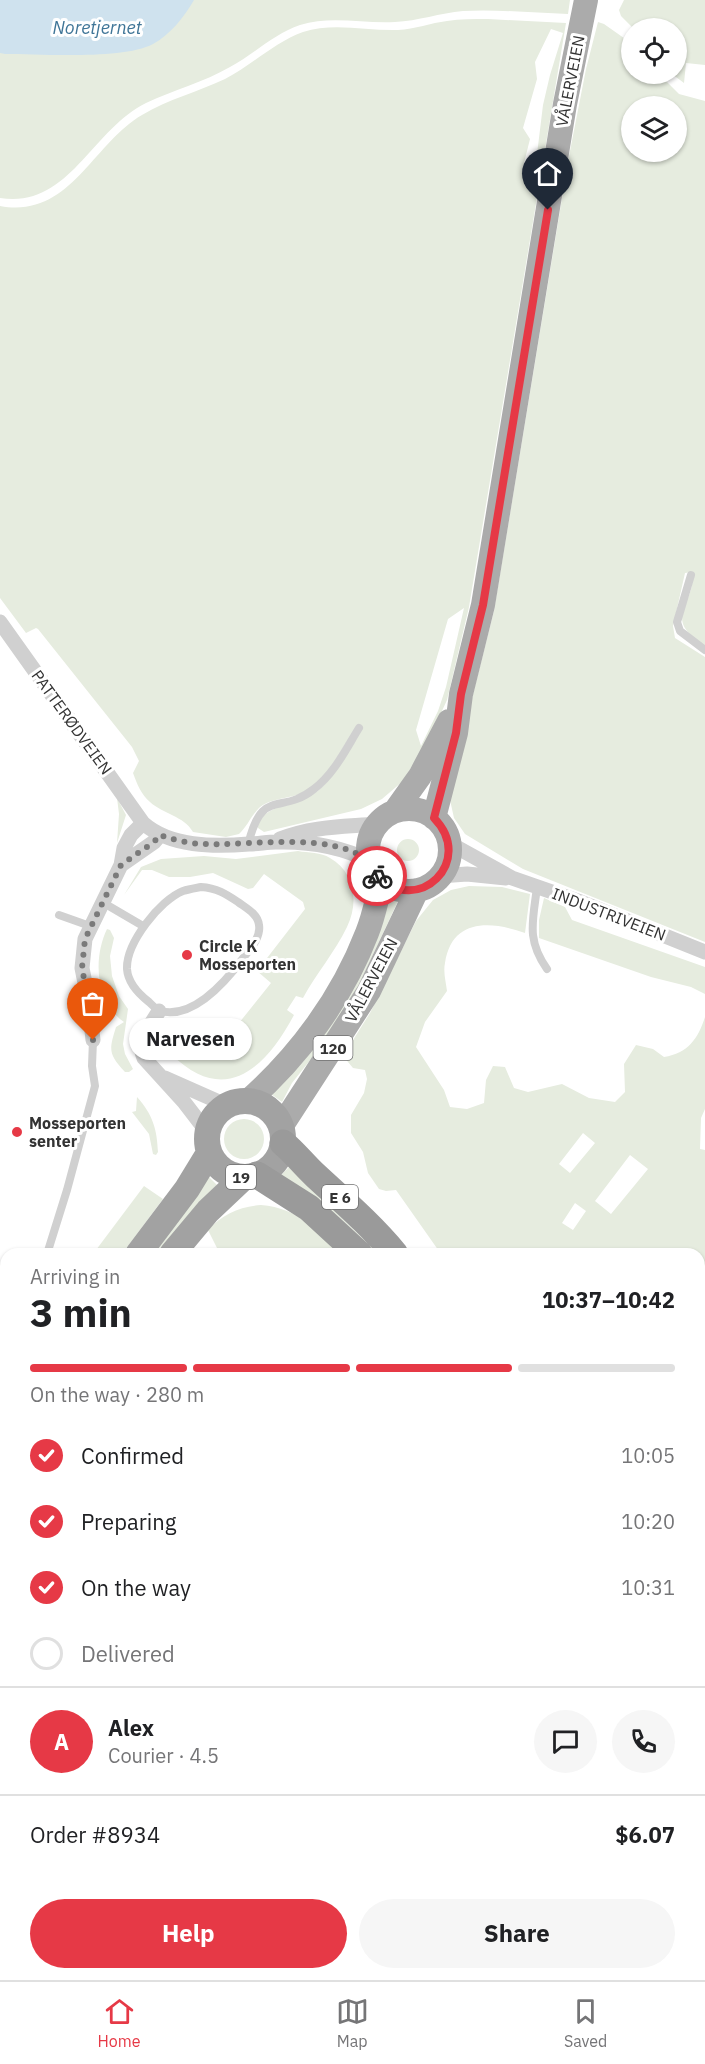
<!DOCTYPE html>
<meta charset="utf-8">
<style>
:root{--surface:#fff;--page:#f6f6f6;--text:#202124;--muted:#757577;--line:#e0e0e0;--accent:#e63946}
body{margin:0;font-family:"IBM Plex Sans",sans-serif;background:var(--page);color:var(--text);height:100vh;display:flex;flex-direction:column;font-size:22px;white-space:nowrap}
*{box-sizing:border-box;margin:0}
p{font-size:20px;color:var(--muted)}
.icon{flex:none;width:33px;height:33px;fill:none;stroke:currentColor;stroke-width:2;stroke-linecap:round;stroke-linejoin:round}
.map{position:relative;flex:1;overflow:hidden}
.details{position:absolute;left:0px;top:1248px;width:705px;height:732px;display:flex;flex-direction:column;background:var(--surface);border-radius:18px 18px 0 0;box-shadow:0 2px 4px #0004}
.details>*{flex:none}
.tools{position:absolute;left:621px;top:18px;display:grid;gap:12px}
.tools a{display:grid;place-items:center;width:66px;height:66px;border-radius:50%;background:var(--surface);box-shadow:0 2px 4px #0004;font-size:30px}
.pin{position:absolute;display:grid;place-items:center;width:51px;height:51px;color:#fff;margin:-62px -26px;border-radius:50% 50% 50% 0;rotate:-45deg;box-shadow:0 0 6px #0007}
.pin .icon{rotate:45deg}
.courier{position:absolute;display:grid;place-items:center;width:60px;height:60px;margin:-30px;border:4px solid #e63946;border-radius:50%;background:#fff;color:#222;box-shadow:0 2px 8px #0007}
.bubble{position:absolute;height:42px;border-radius:21px;background:var(--surface);box-shadow:0 2px 4px #0004;font-size:20px;font-weight:700;line-height:42px;text-align:center}
.summary em{font-style:normal;font-weight:700}
.summary div{display:flex;flex-direction:column-reverse}
.summary{display:flex;align-items:center;justify-content:space-between;height:102px;padding:0 30px}
h1{font-size:39px;font-weight:700;line-height:45px}
.bar{display:grid;grid-template-columns:repeat(4,1fr);gap:9px 6px;align-content:center;height:72px;padding:0 30px}
.bar i{height:8px;border-radius:4px;background:var(--line)}
.bar .on{background:var(--accent)}
.bar p{grid-column:span 4}
.line{display:flex;align-items:center;gap:15px;padding:0 30px;border-top:2px solid var(--line)}
.line div{flex:1}
.round{display:grid;place-items:center;flex:none;width:63px;height:63px;border-radius:32px;background:var(--page)}
ol{padding:0 30px;list-style:none}
li{display:flex;align-items:center;gap:18px;height:66px}
li p{margin-inline-start:auto}
li .icon{padding:6px;border-radius:50%;background:var(--accent);color:#fff;stroke-width:4}
li:last-child{color:var(--muted)}
li i{width:33px;height:33px;border:3px solid var(--line);border-radius:50%}
.action{display:flex;gap:12px;margin-top:auto;padding:12px 30px}
.action a{flex:1;height:69px;border-radius:36px;background:var(--accent);color:#fff;font-size:24px;font-weight:700;line-height:69px;text-align:center}
.action a+a{background:var(--page);color:var(--text)}
.menu{display:flex;justify-content:space-around;align-items:center;height:84px;border-top:2px solid var(--line);background:var(--surface);font-size:16px;color:var(--muted)}
.menu a{display:grid;justify-items:center;gap:3px}
.menu .on{color:var(--accent)}
.map>svg:first-child{display:block}
</style>
<div class="map">
<svg width="705" height="1980" viewBox="0 0 705 1980">
<rect width="100%" height="100%" fill="#fff"/>
<path fill="#e6ecdf" fill-rule="evenodd" d="M 0,0 L 570,0 L 568,14 C 533,13 497,9 463,11 C 440,13 418,21 395,22 C 364,24 331,15 300,25 C 275,33 253,55 230,67 C 204,82 174,90 146,103 C 91,130 69,209 0,198 Z
M 624,0 L 705,0 L 705,65 L 686,63 L 684,83 L 672,74 L 676,74 L 676,28 L 633,28 L 621,16 L 619,10 Z
M 488,19 L 566,23 L 469,607 L 447,700 L 431,735 L 403,781 L 382,799 L 361,809 L 264,832 L 258,828 C 256,806 305,803 319,790 C 333,778 342,760 353,744 L 347,741 C 335,760 324,783 302,793 C 289,799 270,798 259,808 C 251,816 247,827 239,834 L 226,837 L 193,832 C 184,816 163,814 150,802 C 141,794 137,784 133,773 L 139,761 L 132,747 L 38,629 L 36,628 L 26,633 L 0,598 L 0,206 C 70,219 92,144 142,115 C 168,99 198,92 225,79 C 252,65 275,42 303,32 C 333,22 367,31 398,30 C 415,29 431,23 447,21 C 460,19 474,19 488,19 ZM 551,29 L 563,33 L 550,75 L 543,105 L 533,187 L 528,183 L 522,171 L 530,139 L 523,128 L 537,79 L 535,62 ZM 464,608 L 446,687 L 438,711 L 421,746 L 416,730 L 448,619 Z
M 598,22 L 604,24 L 631,43 L 632,74 L 659,74 L 679,94 L 705,101 L 705,646 C 661,617 694,609 693,572 L 685,573 L 673,626 L 675,638 L 705,657 L 705,942 L 523,869 L 465,834 L 454,818 L 450,800 L 459,750 L 494,611 L 569,156 L 586,69 ZM 632,106 L 676,106 L 676,152 L 632,152 Z
M 117,798 L 126,815 L 117,843 L 119,814 Z
M397 850a11 11 0 1 1 22 0a11 11 0 1 1-22 0Z
M 298,851 C 308,853 321,852 330,858 C 355,872 359,903 347,927 C 335,952 316,974 303,998 L 296,996 L 287,1010 L 294,1015 C 265,1069 225,1107 171,1054 L 173,1040 L 207,1020 L 212,1022 L 206,1033 L 215,1039 L 209,1049 L 215,1053 L 271,983 L 257,971 L 305,909 L 303,902 L 264,874 L 253,888 L 248,889 L 213,873 L 190,877 L 169,877 L 152,870 L 142,870 L 124,895 L 141,867 L 161,859 L 204,856 L 236,859 Z
M 469,886 L 502,887 L 530,894 L 525,933 C 491,921 452,918 445,963 C 443,972 446,982 447,991 L 425,1022 L 416,1047 L 444,1090 L 450,1107 L 467,1109 L 484,1103 L 486,1080 L 493,1066 L 505,1067 L 514,1088 L 528,1092 L 562,1084 L 589,1098 L 615,1102 L 625,1092 L 624,1064 L 636,1045 L 653,1049 L 664,1057 C 688,1053 698,1039 705,1017 L 705,1109 L 701,1118 L 700,1149 L 705,1150 L 705,1345 L 699,1340 L 699,1254 L 441,1254 L 396,1190 L 386,1191 L 379,1189 L 368,1173 L 363,1152 L 351,1133 L 351,1115 L 364,1093 L 367,1079 L 365,1070 L 353,1068 L 343,1056 L 370,1013 L 416,921 L 433,900 L 451,890 ZM 583,1133 L 595,1143 L 570,1173 L 559,1164 ZM 630,1155 L 648,1169 L 611,1214 L 595,1201 ZM 575,1203 L 586,1211 L 573,1230 L 562,1223 Z
M 386,897 L 398,901 L 357,989 L 315,1054 L 292,1083 L 282,1102 L 271,1094 Z
M 544,898 L 565,907 L 572,920 L 705,967 L 705,994 L 691,987 L 651,977 L 539,938 L 539,920 Z
M 107,929 L 110,930 L 114,938 L 110,956 L 112,976 L 119,996 L 128,1009 L 123,1044 L 125,1054 L 133,1069 L 129,1072 L 125,1072 C 108,1054 109,1050 116,1027 L 124,1022 C 95,1002 93,958 107,929 Z
M 137,1097 C 153,1115 157,1129 158,1152 L 156,1155 L 153,1154 L 149,1134 L 132,1112 L 136,1111 Z
M224 1139a20 20 0 1 1 40 0a20 20 0 1 1-40 0Z
M 289,1167 L 379,1254 L 371,1254 L 279,1177 Z
M 209,1177 L 217,1185 L 198,1203 L 158,1254 L 149,1254 Z
M 144,1186 L 163,1199 L 122,1254 L 93,1254 Z
M 261,1205 C 299,1208 317,1231 345,1254 L 220,1254 L 208,1230 C 223,1214 239,1207 261,1205 Z
M 6,1354 L 6,1401 L 0,1409 L 0,1356 Z
M 699,1387 L 705,1389 L 705,1500 L 699,1499 Z
M 699,1523 L 705,1524 L 705,1554 L 699,1553 Z
M 0,1533 L 6,1534 L 6,1584 L 0,1583 Z
M 0,1625 L 6,1629 L 6,1660 L 0,1662 Z
M 699,1634 L 705,1635 L 705,1695 L 702,1693 L 699,1695 Z
M 268,1974 L 294,1974 L 295,1980 L 271,1980 Z"/>
<path fill="#cfe2ee" d="M 0,0 L 194,0 C 185,16 170,35 153,44 C 123,60 41,54 5,54 L 0,53 Z"/>
<g fill="none" stroke-linecap="round" stroke-linejoin="round">
<path stroke="#d0d0d0" stroke-width="8" d="M 691,575 L 677,622 L 680,631 L 705,650
M 248,845 C 262,786 280,816 314,789 C 334,774 346,749 359,728
M 201,887 C 217,888 226,894 238,902 C 246,908 258,914 259,925 C 261,937 251,948 244,957 C 227,980 194,1020 160,1011 C 157,1010 152,1005 149,1002 C 140,995 128,983 127,969 C 126,943 160,900 183,891 C 189,889 196,888 201,887 Z
M 537,887 C 533,921 526,939 547,969
M 102,902 L 143,926
M 59,915 L 90,926
M 47,1254 L 67,1190 L 95,1086 L 92,1066 L 93,1040
M 0,1310 L 6,1312
M 0,1336 L 6,1331
M 699,1722 L 705,1725
M 0,1724 L 6,1722
M 699,1817 L 705,1836
M 249,1974 L 250,1980
M 319,1974 L 320,1980
M 520,1974 L 521,1980
M 589,1974 L 590,1980"/>
<path stroke="#d0d0d0" stroke-width="15" d="M 0,622 L 143,823 C 170,847 214,847 249,844 C 258,844 267,842 276,842 C 310,841 340,846 370,861
M 280,839 C 313,826 343,827 377,824
M 449,843 L 512,878 L 578,901 L 705,952
M 121,865 L 154,842 L 160,835
M 440,876 L 467,874 L 506,878
M 159,1011 C 151,1025 136,1041 144,1058 L 184,1102 L 207,1132
M 93,1040 L 89,1003 L 82,968 L 85,939 L 121,865 L 124,848 L 131,835 L 143,823
M 165,1078 L 226,1105"/>
<path stroke="#ababab" stroke-width="24" d="M368 850a41 41 0 1 1 82 0a41 41 0 1 1-82 0Z
M 395,811 L 420,776 L 449,721
M 434,818 L 456,733 L 461,694 L 483,605 L 565,104 L 586,0
M 248,1101 C 299,1056 342,998 367,933 C 374,916 377,898 382,880
M 281,1127 L 369,991 L 417,890"/>
<path stroke="#a2a2a2" stroke-width="26" d="M207 1139a38 38 0 1 1 76 0a38 38 0 1 1-76 0Z
M 138,1254 L 187,1189 L 209,1153
M 172,1254 L 208,1211 L 244,1177
M 0,1430 L 6,1423"/>
<path stroke="#9a9a9a" stroke-width="27" d="M 283,1143 C 295,1153 304,1165 316,1176 C 343,1201 371,1225 395,1254
M 257,1175 L 309,1208 L 359,1254
M 0,1462 L 6,1463
M 0,1505 L 6,1506
M 699,1515 L 705,1517
M 699,1571 L 705,1572
M 699,1614 L 705,1615"/>
</g>
<g fill="none" stroke-linecap="round" stroke-linejoin="round">
<path stroke="#7a7a7a" stroke-width="6" stroke-dasharray="0 10.8" d="M 93,1040 L 92,1021 L 82,968 L 85,939 L 121,865 L 154,842 L 160,835 C 174,840 190,844 205,844 C 249,846 333,831 368,861 C 372,864 374,872 377,876"/>
<path stroke="#e63946" stroke-width="8" d="M 377,876 C 418,917 476,861 434,818 L 456,733 L 461,694 L 483,605 L 548,210"/>
</g>
<g fill="#e63946" stroke="#fff" stroke-width="2">
<circle cx="187" cy="955" r="6"/>
<circle cx="17" cy="1132" r="6"/>
</g>
<g text-anchor="middle" dominant-baseline="central" stroke-width="6" stroke-linejoin="round" paint-order="stroke">
<g fill="#fff" stroke="#707070" stroke-width="1.5">
<rect x="313.5" y="1036" width="39" height="24" rx="4.5"/>
<rect x="226" y="1165" width="30" height="24" rx="4.5"/>
<rect x="322" y="1185" width="36" height="24" rx="4.5"/>
</g>
<g font-size="15" font-weight="bold" fill="#333">
<text x="333" y="1048">120</text>
<text x="241" y="1177">19</text>
<text x="340" y="1197">E 6</text>
</g>
<g font-size="16" fill="#333" stroke="#fff">
<text transform="translate(570 81) rotate(-79)">VÅLERVEIEN</text>
<text transform="translate(72 722) rotate(54)">PATTERØDVEIEN</text>
<text transform="translate(609 914) rotate(21)">INDUSTRIVEIEN</text>
<text transform="translate(371 980) rotate(-62)">VÅLERVEIEN</text>
</g>
<g font-size="16" font-weight="bold" fill="#333" stroke="#fff" text-anchor="start">
<text x="199" y="946">Circle K<tspan x="199" dy="18">Mosseporten</tspan></text>
<text x="29" y="1123">Mosseporten<tspan x="29" dy="18">senter</tspan></text>
</g>
<g font-size="18" font-style="italic" fill="#3f7597" stroke="#fff">
<text x="97" y="27">Noretjernet</text>
</g>
</g>
</svg>
<div class="tools">
<a><svg class="icon" aria-label="locate" viewBox="0 0 24 24"><circle cx="12" cy="12" r="6"/><path d="M12 2v4M12 18v4M2 12h4M18 12h4"/></svg></a>
<a><svg class="icon" aria-label="layers" viewBox="0 0 24 24"><path d="M12 4l9 5-9 5-9-5zM3 14l9 5 9-5"/></svg></a>
</div>
<div class="pin" style="left:93px;top:1040px;background:#ea580c"><svg class="icon" aria-label="bag" viewBox="0 0 24 24"><path d="M5 8h14l-1 12H6zM9 8a3 3 0 0 1 6 0"/></svg></div>
<div class="pin" style="left:548px;top:210px;background:#1f2937"><svg class="icon" aria-label="home" viewBox="0 0 24 24"><path d="M3 11l9-7 9 7M6 9v11h12V9"/></svg></div>
<div class="courier" style="left:377px;top:876px"><svg class="icon" aria-label="bike" viewBox="0 0 24 24"><circle cx="6" cy="16" r="4"/><circle cx="18" cy="16" r="4"/><path d="M6 16l4-8h5l3 8M10 8l3 8H6M13 5h3"/></svg></div>
<div class="bubble" style="left:129px;top:1018px;width:123px">Narvesen</div>
<section class="details">
<div class="summary"><div><h1>3 min</h1><p>Arriving in</p></div><em>10:37–10:42</em></div>
<div class="bar"><i class="on"></i><i class="on"></i><i class="on"></i><i></i><p>On the way · 280 m</p></div>
<ol>
<li><svg class="icon" aria-label="check" viewBox="0 0 24 24"><path d="M5 12l5 5 9-10"/></svg>Confirmed<p>10:05</p></li>
<li><svg class="icon" aria-label="check" viewBox="0 0 24 24"><path d="M5 12l5 5 9-10"/></svg>Preparing<p>10:20</p></li>
<li><svg class="icon" aria-label="check" viewBox="0 0 24 24"><path d="M5 12l5 5 9-10"/></svg>On the way<p>10:31</p></li>
<li><i></i>Delivered</li>
</ol>
<div class="line" style="height:108px"><b class="round" style="background:var(--accent);color:#fff">A</b><div><b>Alex</b><p>Courier · 4.5</p></div><a class="round"><svg class="icon" aria-label="chat" viewBox="0 0 24 24"><path d="M4 5h16v11H9l-5 4z"/></svg></a><a class="round"><svg class="icon" aria-label="phone" viewBox="0 0 24 24"><path d="M5 4h4l2 5-3 2q2 4 5 5l2-3 5 2v4C11 20 4 13 5 4z"/></svg></a></div>
<div class="line" style="height:78px"><div>Order #8934</div><b>$6.07</b></div>
<div class="action"><a>Help</a><a>Share</a></div>
</section>
</div>
<nav class="menu">
<a class="on"><svg class="icon" aria-label="home" viewBox="0 0 24 24"><path d="M3 11l9-7 9 7M6 9v11h12V9"/></svg>Home</a>
<a><svg class="icon" aria-label="map" viewBox="0 0 24 24"><path d="M3 6l6-2 6 2 6-2v14l-6 2-6-2-6 2zM9 4v14M15 6v14"/></svg>Map</a>
<a><svg class="icon" aria-label="saved" viewBox="0 0 24 24"><path d="M7 4h10v16l-5-4-5 4z"/></svg>Saved</a>
</nav>
